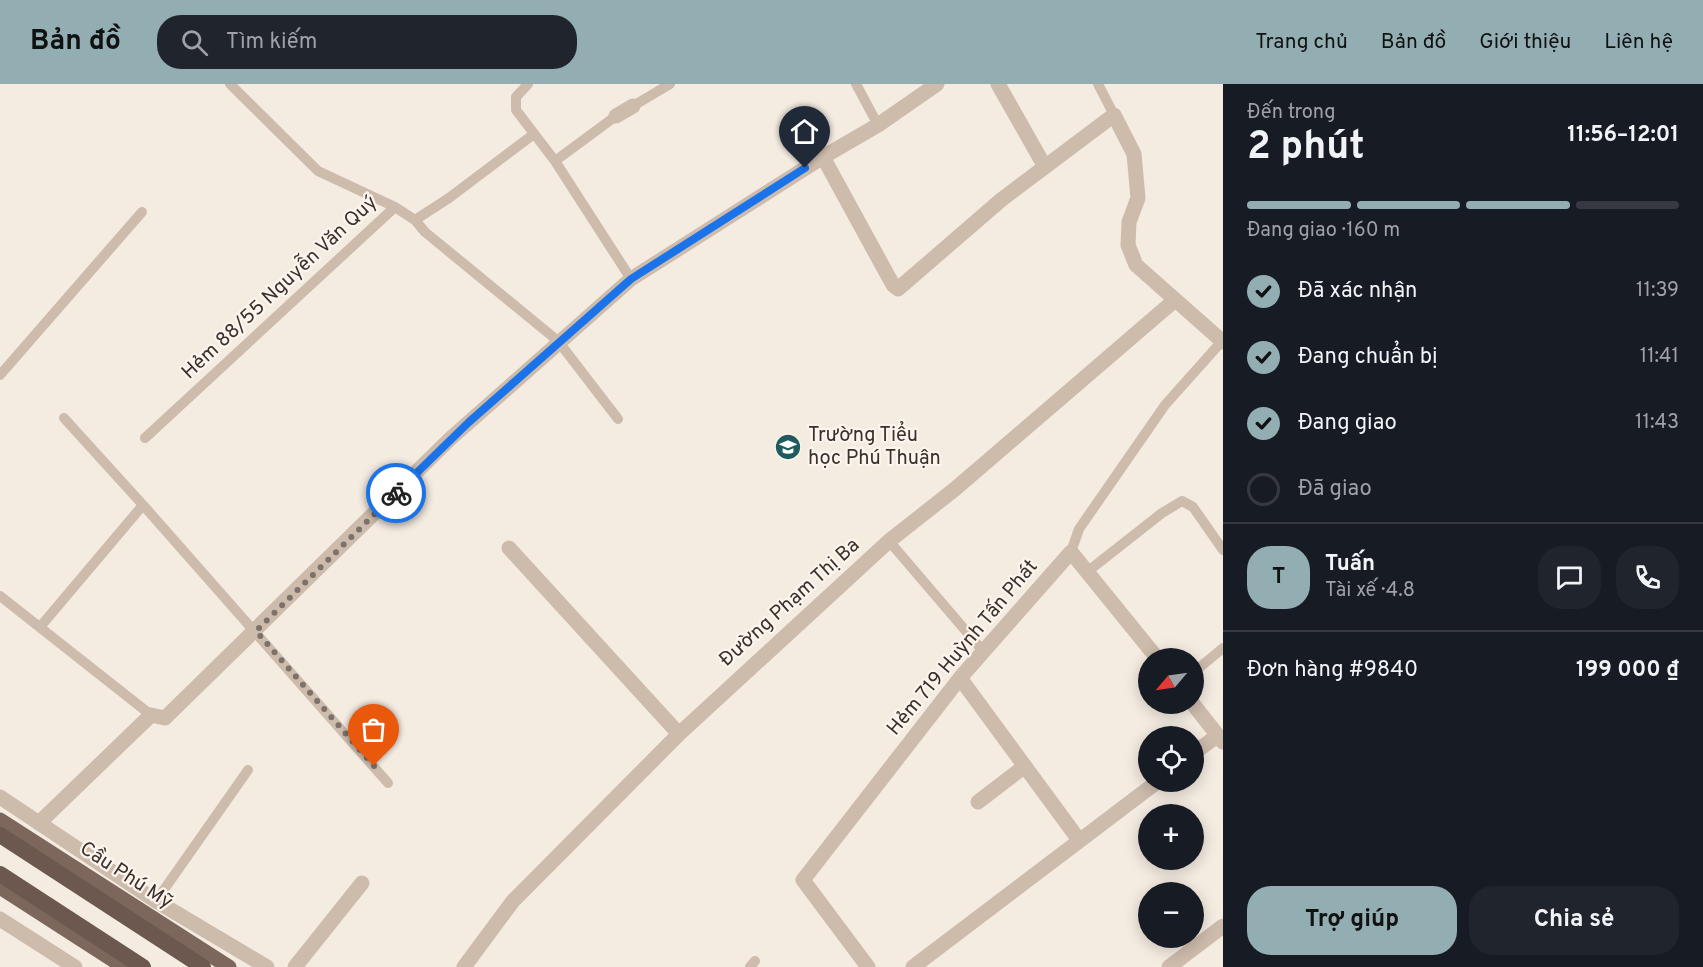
<!DOCTYPE html>
<html lang="vi">
<meta charset="utf-8">
<style>
:root{--surface:#171b24;--page:#20242c;--text:#f1f3f6;--muted:#9ea1a6;--line:#363941;--accent:#92aeb2}
body{margin:0;font-family:Overpass,sans-serif;background:var(--page);color:var(--text);height:100vh;display:flex;flex-direction:column;font-size:22px;white-space:nowrap}
*{box-sizing:border-box;margin:0}
p{font-size:20px;color:var(--muted)}
.icon{flex:none;width:33px;height:33px;fill:none;stroke:currentColor;stroke-width:2;stroke-linecap:round;stroke-linejoin:round}
.map{position:relative;flex:1;overflow:hidden}
.details{display:flex;flex-direction:column;background:var(--surface);width:480px}
.details>*{flex:none}
.needle{width:39px;rotate:241deg}
.controls{position:absolute;left:1138px;top:564px;display:grid;gap:12px}
.controls a{display:grid;place-items:center;width:66px;height:66px;border-radius:50%;background:var(--surface);box-shadow:0 3px 15px #0003;font-size:30px}
.pin{position:absolute;display:grid;place-items:center;width:51px;height:51px;color:#fff;margin:-62px -26px;border-radius:50% 50% 50% 0;rotate:-45deg;box-shadow:0 0 6px #0007}
.pin .icon{rotate:45deg}
.courier{position:absolute;display:grid;place-items:center;width:60px;height:60px;margin:-30px;border:4px solid #1a73e8;border-radius:50%;background:#fff;color:#222;box-shadow:0 2px 8px #0007}
.overview em{font-style:normal;font-weight:700}
.overview div{display:flex;flex-direction:column-reverse}
.overview{display:flex;align-items:center;justify-content:space-between;height:102px;padding:0 24px}
h1{font-size:39px;font-weight:700;line-height:45px}
.bar{display:grid;grid-template-columns:repeat(4,1fr);gap:9px 6px;align-content:center;height:72px;padding:0 24px}
.bar i{height:8px;border-radius:4px;background:var(--line)}
.bar .active{background:var(--accent)}
.bar p{grid-column:span 4}
.line{display:flex;align-items:center;gap:15px;padding:0 24px;border-top:2px solid var(--line)}
.line div{flex:1}
.round{display:grid;place-items:center;flex:none;width:63px;height:63px;border-radius:24px;background:var(--page)}
ol{padding:0 24px;list-style:none}
li{display:flex;align-items:center;gap:18px;height:66px}
li p{margin-inline-start:auto}
li .icon{padding:6px;border-radius:50%;background:var(--accent);color:#111;stroke-width:4}
li:last-child{color:var(--muted)}
li i{width:33px;height:33px;border:3px solid var(--line);border-radius:50%}
.button{display:flex;gap:12px;margin-top:auto;padding:12px 24px}
.button a{flex:1;height:69px;border-radius:24px;background:var(--accent);color:#111;font-size:24px;font-weight:700;line-height:69px;text-align:center}
.button a+a{background:var(--page);color:var(--text)}
header{display:flex;align-items:center;gap:36px;box-sizing:border-box;height:84px;padding:0 30px;background:var(--accent);color:#111}
header strong{font-size:28px}
nav{display:flex;gap:33px;margin-inline-start:auto;font-size:21px}
.search{width:420px;height:54px;background:var(--page);display:flex;align-items:center;gap:15px;box-sizing:border-box;padding:0 21px;border-radius:24px;color:var(--muted);font-size:22px}
main{display:flex;flex:1;min-height:0}
.map>svg:first-child{display:block}
</style>
<header>
<strong>Bản đồ</strong>
<div class="search"><svg class="icon" aria-label="search" viewBox="0 0 24 24"><circle cx="10" cy="10" r="6"/><path d="M15 15l6 6"/></svg>Tìm kiếm</div>
<nav><a>Trang chủ</a><a>Bản đồ</a><a>Giới thiệu</a><a>Liên hệ</a></nav>
</header>
<main>
<div class="map">
<svg width="1223" height="883" viewBox="0 0 1223 883">
<rect width="100%" height="100%" fill="#f4ebe1"/>
<g fill="none" stroke-linecap="round" stroke-linejoin="round">
<path stroke="#cdbbac" stroke-width="10" d="M 528,0 L 516,13 L 516,26 L 555,77 L 631,195
M 856,0 L 878,41
M 1098,0 L 1114,31
M 633,22 L 670,0
M 555,77 L 616,32
M 395,123 L 415,136 L 425,148 L 558,257 L 618,335
M 415,136 L 449,114 L 534,50
M 0,291 L 142,128
M 145,354 L 395,123 L 318,87 L 230,0
M 143,421 L 388,699
M 889,457 L 983,567
M 1071,468 L 1079,445 L 1165,321 L 1222,257
M 1087,488 L 1162,429 L 1182,417 L 1193,423 L 1223,466
M 0,512 L 151,631
M 40,543 L 143,421 L 64,334
M 1194,588 L 1223,564
M 156,817 L 248,686
M 750,883 L 755,877"/>
<path stroke="#cdbbac" stroke-width="15" d="M 998,0 L 1045,83
M 616,32 L 633,22
M 823,73 L 893,201 L 898,205 L 1001,116 L 1114,31 L 1134,70 L 1138,114 L 1129,138 L 1128,161 L 1136,181 L 1223,258
M 509,464 L 679,650
M 960,594 L 1079,756
M 1193,620 L 1223,658
M 1194,669 L 1217,652
M 978,718 L 1025,682
M 39,739 L 151,631 L 165,634 L 451,354 L 631,195 L 823,73 L 878,41 L 937,0
M 295,883 L 362,799
M 464,883 L 513,817 L 679,650 L 889,457 L 955,405 L 1175,216
M 868,883 L 803,796 L 960,594 L 1071,468 L 1157,574
M 913,883 L 1157,698
M 1169,883 L 1223,842"/>
<path stroke="#cdbbac" stroke-width="15" d="M 0,713 L 156,817 L 267,883
M 0,835 L 75,883"/>
<path stroke="#7d675c" stroke-width="15" d="M 0,736 L 229,883
M 0,803 L 124,883"/>
<path stroke="#6c584f" stroke-width="16" d="M 0,751 L 203,883
M 0,790 L 143,883"/>
</g>
<g fill="none" stroke-linecap="round" stroke-linejoin="round">
<path stroke="#7c716b" stroke-width="6" stroke-dasharray="0 10.8" d="M 374,682 L 256,547 L 396,409"/>
<path stroke="#1a73e8" stroke-width="8" d="M 396,409 L 469,338 L 631,195 L 805,84"/>
</g>
<defs>
<g id="school-disc" transform="scale(1.35)"><circle r="9.5" fill="#1f5a5e" stroke="#fbf5ee"/><path d="M0-5L7-2L0 1L-7-2ZM-4 1L0 2.5L4 1V4Q0 6-4 4Z" fill="#fff"/></g>
</defs>
<g fill-rule="evenodd">
<use href="#school-disc" x="788" y="363"/>
</g>
<g text-anchor="middle" dominant-baseline="central" stroke-width="4.5" stroke-linejoin="round" paint-order="stroke">
<g font-size="20" fill="#3b302b" stroke="#fbf5ee">
<text transform="translate(280 204) rotate(-43)">Hẻm 88/55 Nguyễn Văn Quý</text>
<text transform="translate(790 519) rotate(-42)">Đường Phạm Thị Ba</text>
<text transform="translate(963 564) rotate(-50)">Hẻm 719 Huỳnh Tấn Phát</text>
<text transform="translate(126 792) rotate(33)">Cầu Phú Mỹ</text>
</g>
<g font-size="20" fill="#3b302b" stroke="#fbf5ee" text-anchor="start">
<text x="808" y="352">Trường Tiểu<tspan x="808" dy="23">học Phú Thuận</tspan></text>
</g>
</g>
</svg>
<div class="controls">
<a><svg class="needle" viewBox="-14 -14 28 28"><path d="M0-13l5 13h-10z" fill="#e53935"/><path d="M0 13l5-13h-10z" fill="#9ea1a6"/></svg></a>
<a><svg class="icon" aria-label="locate" viewBox="0 0 24 24"><circle cx="12" cy="12" r="6"/><path d="M12 2v4M12 18v4M2 12h4M18 12h4"/></svg></a>
<a>+</a>
<a>−</a>
</div>
<div class="pin" style="left:374px;top:682px;background:#ea580c"><svg class="icon" aria-label="bag" viewBox="0 0 24 24"><path d="M5 8h14l-1 12H6zM9 8a3 3 0 0 1 6 0"/></svg></div>
<div class="pin" style="left:805px;top:84px;background:#1f2937"><svg class="icon" aria-label="home" viewBox="0 0 24 24"><path d="M3 11l9-7 9 7M6 9v11h12V9"/></svg></div>
<div class="courier" style="left:396px;top:409px"><svg class="icon" aria-label="bike" viewBox="0 0 24 24"><circle cx="6" cy="16" r="4"/><circle cx="18" cy="16" r="4"/><path d="M6 16l4-8h5l3 8M10 8l3 8H6M13 5h3"/></svg></div>
</div>
<section class="details">
<div class="overview"><div><h1>2 phút</h1><p>Đến trong</p></div><em>11:56–12:01</em></div>
<div class="bar"><i class="active"></i><i class="active"></i><i class="active"></i><i></i><p>Đang giao · 160 m</p></div>
<ol>
<li><svg class="icon" aria-label="check" viewBox="0 0 24 24"><path d="M5 12l5 5 9-10"/></svg>Đã xác nhận<p>11:39</p></li>
<li><svg class="icon" aria-label="check" viewBox="0 0 24 24"><path d="M5 12l5 5 9-10"/></svg>Đang chuẩn bị<p>11:41</p></li>
<li><svg class="icon" aria-label="check" viewBox="0 0 24 24"><path d="M5 12l5 5 9-10"/></svg>Đang giao<p>11:43</p></li>
<li><i></i>Đã giao</li>
</ol>
<div class="line" style="height:108px"><b class="round" style="background:var(--accent);color:#111">T</b><div><b>Tuấn</b><p>Tài xế · 4.8</p></div><a class="round"><svg class="icon" aria-label="chat" viewBox="0 0 24 24"><path d="M4 5h16v11H9l-5 4z"/></svg></a><a class="round"><svg class="icon" aria-label="phone" viewBox="0 0 24 24"><path d="M5 4h4l2 5-3 2q2 4 5 5l2-3 5 2v4C11 20 4 13 5 4z"/></svg></a></div>
<div class="line" style="height:78px"><div>Đơn hàng #9840</div><b>199 000 ₫</b></div>
<div class="button"><a>Trợ giúp</a><a>Chia sẻ</a></div>
</section>
</main>
